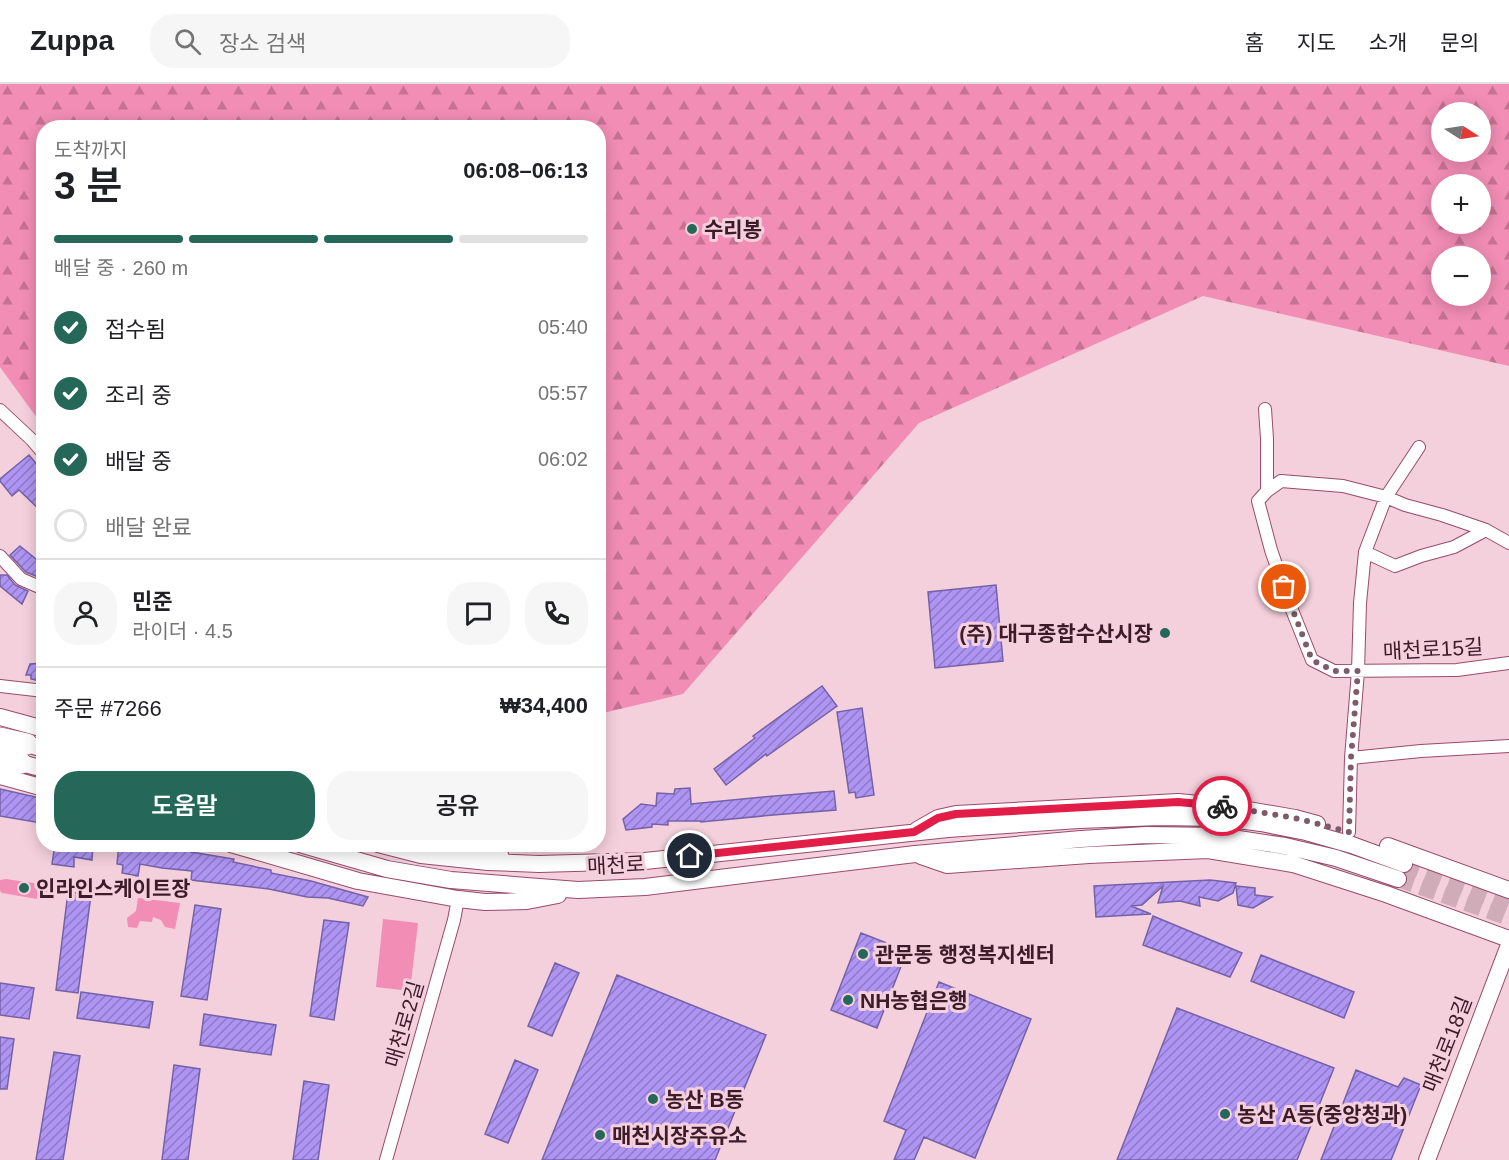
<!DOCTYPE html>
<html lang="ko">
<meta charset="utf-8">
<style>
:root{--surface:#fff;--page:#f6f6f6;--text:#202124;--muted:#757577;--line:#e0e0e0;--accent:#256859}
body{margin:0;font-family:Helvetica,"Noto Sans KR",sans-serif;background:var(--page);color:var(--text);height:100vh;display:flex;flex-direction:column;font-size:22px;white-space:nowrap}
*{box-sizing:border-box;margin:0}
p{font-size:20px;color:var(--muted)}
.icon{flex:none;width:33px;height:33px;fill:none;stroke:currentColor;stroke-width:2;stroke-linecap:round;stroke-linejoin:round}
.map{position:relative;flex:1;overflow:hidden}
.details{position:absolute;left:36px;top:36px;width:570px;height:732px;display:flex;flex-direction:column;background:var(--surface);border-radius:24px;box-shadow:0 3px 15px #0003}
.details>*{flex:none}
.needle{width:39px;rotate:102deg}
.buttons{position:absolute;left:1431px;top:18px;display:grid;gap:12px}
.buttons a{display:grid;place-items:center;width:60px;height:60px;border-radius:50%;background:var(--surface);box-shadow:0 3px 15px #0003;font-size:30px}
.pin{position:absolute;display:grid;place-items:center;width:51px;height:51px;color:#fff;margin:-26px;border:3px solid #fff;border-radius:50%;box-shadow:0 2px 6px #0007}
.courier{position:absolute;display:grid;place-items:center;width:60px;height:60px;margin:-30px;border:4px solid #e11d48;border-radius:50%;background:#fff;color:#222;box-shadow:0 2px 8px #0007}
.head em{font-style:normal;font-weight:600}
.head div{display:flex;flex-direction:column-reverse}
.head{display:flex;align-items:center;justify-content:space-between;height:102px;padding:0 18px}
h1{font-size:39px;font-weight:600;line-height:45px}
.bar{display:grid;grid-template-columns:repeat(4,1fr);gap:9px 6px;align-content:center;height:72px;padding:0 18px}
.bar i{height:8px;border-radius:4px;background:var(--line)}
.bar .active{background:var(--accent)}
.bar p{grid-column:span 4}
.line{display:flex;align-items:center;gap:15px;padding:0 18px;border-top:2px solid var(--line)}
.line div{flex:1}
.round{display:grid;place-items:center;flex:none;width:63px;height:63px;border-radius:24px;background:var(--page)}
ol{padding:0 18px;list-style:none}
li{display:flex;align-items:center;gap:18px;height:66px}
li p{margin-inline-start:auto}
li .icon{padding:6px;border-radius:50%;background:var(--accent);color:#fff;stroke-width:4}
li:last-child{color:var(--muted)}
li i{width:33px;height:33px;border:3px solid var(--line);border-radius:50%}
.action{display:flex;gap:12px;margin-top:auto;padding:12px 18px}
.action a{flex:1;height:69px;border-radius:24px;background:var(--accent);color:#fff;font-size:24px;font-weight:600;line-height:69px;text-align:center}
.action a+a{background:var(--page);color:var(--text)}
header{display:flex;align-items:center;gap:36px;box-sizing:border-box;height:84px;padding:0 30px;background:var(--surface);border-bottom:2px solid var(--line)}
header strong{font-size:28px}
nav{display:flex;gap:33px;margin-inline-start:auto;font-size:21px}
.search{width:420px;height:54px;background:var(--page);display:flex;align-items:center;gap:15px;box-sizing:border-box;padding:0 21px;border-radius:24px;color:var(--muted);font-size:22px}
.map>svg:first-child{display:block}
</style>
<header>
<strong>Zuppa</strong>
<div class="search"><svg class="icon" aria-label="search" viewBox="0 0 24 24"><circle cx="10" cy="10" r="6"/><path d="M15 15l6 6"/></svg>장소 검색</div>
<nav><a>홈</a><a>지도</a><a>소개</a><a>문의</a></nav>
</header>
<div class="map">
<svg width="1509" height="1076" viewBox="0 0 1509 1076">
<defs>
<pattern id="forest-firs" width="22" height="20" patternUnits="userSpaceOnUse" patternTransform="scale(1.5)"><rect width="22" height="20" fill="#f28db5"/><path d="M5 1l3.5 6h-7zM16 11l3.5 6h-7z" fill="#c57293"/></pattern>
<pattern id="building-hatch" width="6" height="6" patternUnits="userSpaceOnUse" patternTransform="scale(1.5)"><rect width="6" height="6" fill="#ae95f4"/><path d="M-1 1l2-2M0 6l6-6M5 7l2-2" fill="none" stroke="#8f79c6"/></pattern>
</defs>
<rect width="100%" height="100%" fill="#f4d0dc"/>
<path fill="#f28db5" d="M 6,795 L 47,801 L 50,807 L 49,814 L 43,816 L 2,809 L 0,807 L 0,796 Z
M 138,814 L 180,819 L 175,845 L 165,843 L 161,836 L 153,833 L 152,838 L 140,837 L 137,844 L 128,843 L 127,834 L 136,827 Z
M 383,835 L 418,839 L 410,907 L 376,903 Z"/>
<path fill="url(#forest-firs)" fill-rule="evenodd" d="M 0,0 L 1509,0 L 1509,282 L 1203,212 L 919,339 L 683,610 L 599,630 L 598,44 L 44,44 L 43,341 L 37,334 L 0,283 ZM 1442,28 L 1480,28 L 1480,68 L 1442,68 ZM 1442,100 L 1480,100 L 1480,140 L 1442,140 ZM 1442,172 L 1480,172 L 1480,212 L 1442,212 Z"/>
<path fill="url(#building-hatch)" stroke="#7561a8" stroke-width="1.5" d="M 29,371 L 44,389 L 44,430 L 19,406 L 12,412 L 0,397 L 0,395 Z
M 20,462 L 42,480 L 36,492 L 26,488 L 10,471 Z
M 0,491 L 7,491 L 15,501 L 28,507 L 22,520 L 0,502 Z
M 996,501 L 1003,577 L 935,584 L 928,508 Z
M 44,579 L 44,598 L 31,595 L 31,591 L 26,591 L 30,580 Z
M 822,602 L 837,622 L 767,672 L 766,670 L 726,701 L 714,685 L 755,654 L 753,652 Z
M 862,624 L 874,711 L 856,714 L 855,708 L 849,709 L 837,628 Z
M 690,704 L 691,720 L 763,713 L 834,707 L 836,726 L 773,731 L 701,738 L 701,737 L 668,737 L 668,741 L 652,740 L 652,743 L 626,746 L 623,735 L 641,720 L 656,722 L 657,709 L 674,710 L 675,705 Z
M 0,705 L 40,714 L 38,723 L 44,724 L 41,739 L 0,732 Z
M 55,760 L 93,760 L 92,776 L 74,773 L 74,783 L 52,780 Z
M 119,760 L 181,760 L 191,762 L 191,768 L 234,775 L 233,778 L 271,786 L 271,789 L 311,797 L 368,813 L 363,822 L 328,814 L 307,813 L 269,805 L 191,796 L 192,787 L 162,784 L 140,780 L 138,792 L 122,789 L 123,781 L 117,780 Z
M 1210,796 L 1236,799 L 1233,809 L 1218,817 L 1199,813 L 1200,822 L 1180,817 L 1158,819 L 1163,802 L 1142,821 L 1131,822 L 1151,830 L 1096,833 L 1094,802 Z
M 1236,802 L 1255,804 L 1255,811 L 1272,813 L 1253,824 L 1238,821 Z
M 68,808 L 91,811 L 78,909 L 56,906 Z
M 195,821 L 221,825 L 207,916 L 181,912 Z
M 1153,832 L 1242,869 L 1230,893 L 1143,861 Z
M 324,836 L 349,839 L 334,936 L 310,932 Z
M 861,849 L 907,867 L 877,944 L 831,926 Z
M 1261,871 L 1354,908 L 1344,934 L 1251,897 Z
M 555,879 L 579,889 L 552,952 L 528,942 Z
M 617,891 L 766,951 L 715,1076 L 542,1076 Z
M 939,898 L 1031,935 L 975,1074 L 924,1053 L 914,1076 L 894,1076 L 906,1046 L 884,1037 Z
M 0,899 L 34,904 L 29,935 L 0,931 Z
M 81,908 L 153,918 L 149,944 L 77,934 Z
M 1177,924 L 1334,984 L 1297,1076 L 1117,1076 Z
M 204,930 L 276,941 L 271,971 L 200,961 Z
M 0,953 L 14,955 L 7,1005 L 0,1005 Z
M 54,968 L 80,972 L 63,1076 L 36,1076 Z
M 515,976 L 538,986 L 508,1059 L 485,1050 Z
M 174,981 L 200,985 L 188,1076 L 162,1076 Z
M 1356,986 L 1398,1003 L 1404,994 L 1421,1001 L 1391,1076 L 1321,1076 Z
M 304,997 L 329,1001 L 318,1076 L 293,1076 Z"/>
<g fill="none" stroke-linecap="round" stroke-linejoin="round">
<path stroke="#cfacb8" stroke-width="16" stroke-dasharray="16 8" stroke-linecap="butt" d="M 1404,780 L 1509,821
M 1398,795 L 1509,834"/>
<g stroke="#984b6b" stroke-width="14">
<path id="street" d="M 1265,325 L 1267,355 L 1267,407 L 1258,417 L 1271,466 L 1290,521 L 1312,576 L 1334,587 L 1457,586 L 1509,579
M 0,326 L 32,356 L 44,370
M 1267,407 L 1281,397 L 1343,402 L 1386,413 L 1405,421 L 1442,431 L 1486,446 L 1509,459
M 1365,468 L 1395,482 L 1421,472 L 1454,463 L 1486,446
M 0,472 L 21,495 L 44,505
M 0,602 L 44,607
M 1351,674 L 1421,667 L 1509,662
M 1349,748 L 1351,674 L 1358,587 L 1360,519 L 1365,468 L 1386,413 L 1419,363
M 386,1076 L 454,836 L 458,815"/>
</g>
<g stroke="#984b6b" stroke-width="18">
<path id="secondary" d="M 0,633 L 44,645
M 27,660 L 44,665
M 21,679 L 44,685
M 0,692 L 44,704
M 917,746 L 938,734 L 956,730 L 1178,718 L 1231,723 L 1295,734 L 1317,740
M 231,760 L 358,797 L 458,815 L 485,818 L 527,817 L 558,811
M 300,760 L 387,785 L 451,796 L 578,806 L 645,803 L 915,770 L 1081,755 L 1146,751 L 1219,752 L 1285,762 L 1336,774 L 1398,795
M 378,760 L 421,771 L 488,778 L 539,780 L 645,777 L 948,745 L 1079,736 L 1159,733 L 1223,734 L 1261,739 L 1306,748 L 1352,761 L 1404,780
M 455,760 L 500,770
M 1388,762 L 1509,806
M 921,772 L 947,781 L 1089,771 L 1208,766 L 1293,780 L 1386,810 L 1509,855
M 1427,1076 L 1509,861"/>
</g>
<g stroke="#984b6b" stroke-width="22">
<path id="highway" d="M 0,654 L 27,660
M 0,674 L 21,679"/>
</g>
<use href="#street" stroke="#fff" stroke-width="12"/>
<use href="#secondary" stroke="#fff" stroke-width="16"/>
<use href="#highway" stroke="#fff" stroke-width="21"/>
</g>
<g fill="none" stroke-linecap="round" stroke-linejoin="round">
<path stroke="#7d5b68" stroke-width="6" stroke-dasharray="0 10.8" d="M 1222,722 L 1295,734 L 1349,748 L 1351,674 L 1358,587 L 1334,587 L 1312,576 L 1284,503"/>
<path stroke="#e11d48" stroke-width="8" d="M 690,772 L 914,748 L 938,734 L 956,730 L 1178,718 L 1222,722"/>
</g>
<g fill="#256859" stroke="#f4d0dc" stroke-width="2">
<circle cx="692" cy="145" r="6"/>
<circle cx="1165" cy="549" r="6"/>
<circle cx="24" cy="804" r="6"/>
<circle cx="863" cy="870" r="6"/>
<circle cx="848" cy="916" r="6"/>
<circle cx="653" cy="1015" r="6"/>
<circle cx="1225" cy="1030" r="6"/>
<circle cx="600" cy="1051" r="6"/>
</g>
<g text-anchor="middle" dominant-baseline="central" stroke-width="6" stroke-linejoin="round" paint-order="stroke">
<g font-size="21" font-weight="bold" fill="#3d1c2a" stroke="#f4d0dc" text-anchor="start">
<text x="704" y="145">수리봉</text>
<text x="1153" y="549" text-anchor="end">(주) 대구종합수산시장</text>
<text x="36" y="804">인라인스케이트장</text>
<text x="875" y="870">관문동 행정복지센터</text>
<text x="860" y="916">NH농협은행</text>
<text x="665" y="1015">농산 B동</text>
<text x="1237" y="1030">농산 A동(중앙청과)</text>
<text x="612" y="1051">매천시장주유소</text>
</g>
<g font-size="21" fill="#3d1c2a" stroke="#f4d0dc">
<text transform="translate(1433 565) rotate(-3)">매천로15길</text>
<text transform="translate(616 781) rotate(-3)">매천로</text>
<text transform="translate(404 940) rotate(-74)">매천로2길</text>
<text transform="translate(1447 960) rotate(-69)">매천로18길</text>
</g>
</g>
</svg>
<div class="buttons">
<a><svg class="needle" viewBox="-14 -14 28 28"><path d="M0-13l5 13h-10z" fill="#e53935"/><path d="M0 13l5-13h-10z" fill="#757577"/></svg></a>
<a>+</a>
<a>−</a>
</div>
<div class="pin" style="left:1284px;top:503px;background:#ea580c"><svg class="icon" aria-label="bag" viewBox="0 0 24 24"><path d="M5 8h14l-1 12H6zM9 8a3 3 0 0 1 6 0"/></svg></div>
<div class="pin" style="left:690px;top:772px;background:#1f2937"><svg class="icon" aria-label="home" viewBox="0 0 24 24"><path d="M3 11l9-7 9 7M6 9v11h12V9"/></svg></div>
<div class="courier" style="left:1222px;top:722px"><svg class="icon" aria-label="bike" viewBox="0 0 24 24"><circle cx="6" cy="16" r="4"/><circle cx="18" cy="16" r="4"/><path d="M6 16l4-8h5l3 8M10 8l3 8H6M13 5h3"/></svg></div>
<section class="details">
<div class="head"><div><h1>3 분</h1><p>도착까지</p></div><em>06:08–06:13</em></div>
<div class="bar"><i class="active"></i><i class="active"></i><i class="active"></i><i></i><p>배달 중 · 260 m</p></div>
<ol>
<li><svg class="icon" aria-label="check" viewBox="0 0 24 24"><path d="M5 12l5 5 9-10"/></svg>접수됨<p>05:40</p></li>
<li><svg class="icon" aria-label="check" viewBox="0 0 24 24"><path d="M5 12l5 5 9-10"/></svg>조리 중<p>05:57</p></li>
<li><svg class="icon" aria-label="check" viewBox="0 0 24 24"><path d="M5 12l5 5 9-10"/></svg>배달 중<p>06:02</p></li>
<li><i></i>배달 완료</li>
</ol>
<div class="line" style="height:108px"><a class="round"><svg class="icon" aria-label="person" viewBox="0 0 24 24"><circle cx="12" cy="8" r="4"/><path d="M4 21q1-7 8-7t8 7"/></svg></a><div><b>민준</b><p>라이더 · 4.5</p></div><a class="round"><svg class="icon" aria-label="chat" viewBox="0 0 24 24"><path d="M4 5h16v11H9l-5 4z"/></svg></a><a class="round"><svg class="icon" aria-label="phone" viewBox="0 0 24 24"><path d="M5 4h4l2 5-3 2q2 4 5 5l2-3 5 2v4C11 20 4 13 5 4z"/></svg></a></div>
<div class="line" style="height:78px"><div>주문 #7266</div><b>₩34,400</b></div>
<div class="action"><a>도움말</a><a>공유</a></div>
</section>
</div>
